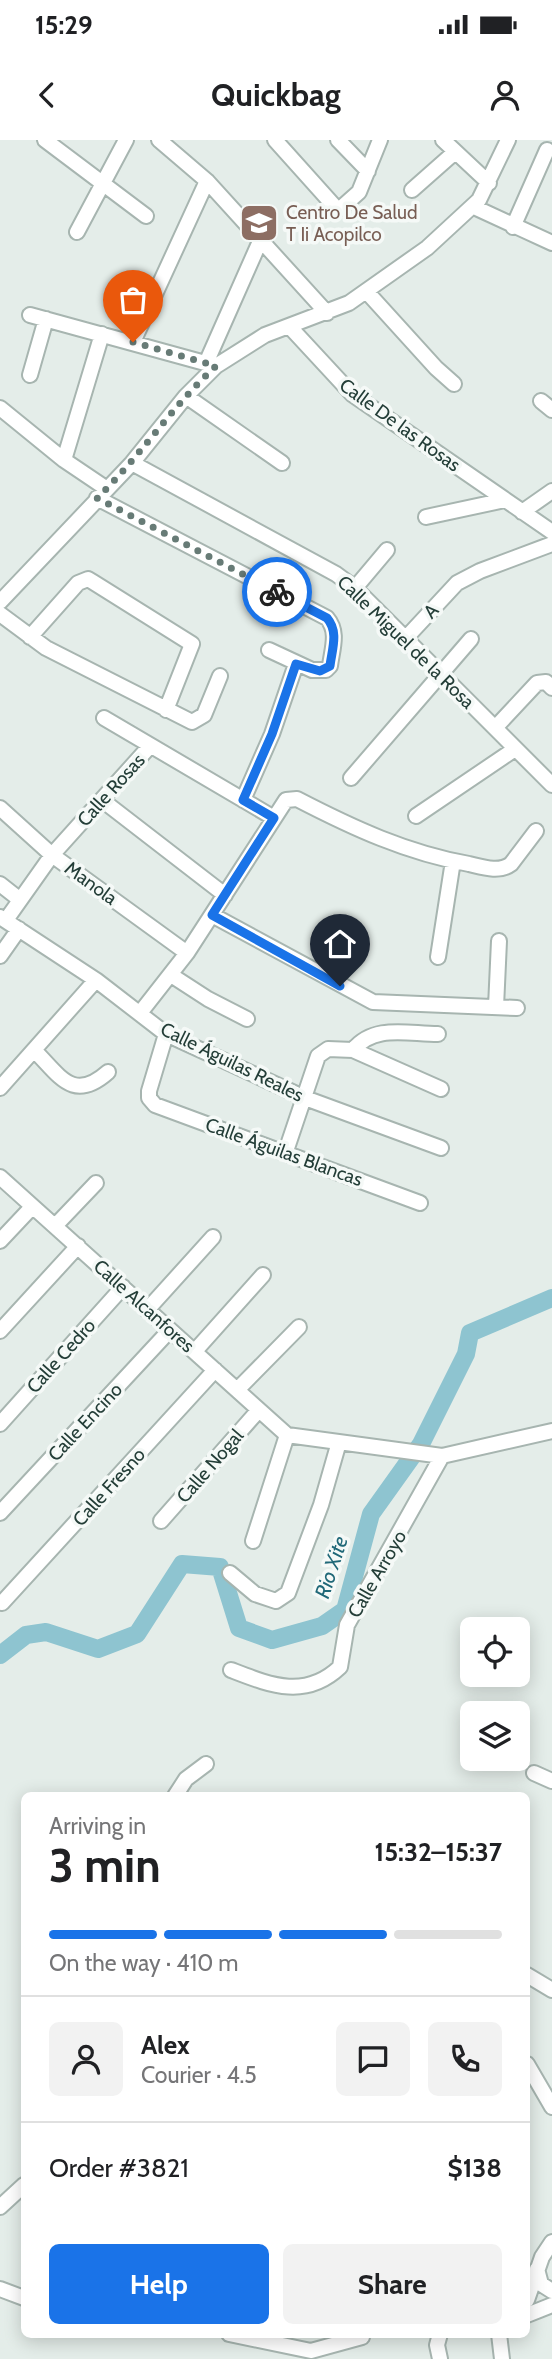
<!DOCTYPE html>
<meta charset="utf-8">
<style>
:root{--surface:#fff;--page:#f2f2f2;--text:#202124;--muted:#757577;--line:#e0e0e0;--accent:#1a73e8}
body{margin:0;font-family:Cabin,sans-serif;background:var(--page);color:var(--text);height:100vh;display:flex;flex-direction:column;font-size:26px;white-space:nowrap}
*{box-sizing:border-box;margin:0}
p{font-size:23px;color:var(--muted)}
.icon{flex:none;width:38px;height:38px;fill:none;stroke:currentColor;stroke-width:2;stroke-linecap:round;stroke-linejoin:round}
.map{position:relative;flex:1;overflow:hidden}
.sheet{position:absolute;left:21px;top:1652px;width:509px;height:546px;display:flex;flex-direction:column;background:var(--surface);border-radius:10px;box-shadow:0 4px 18px #0003}
.sheet>*{flex:none}
.tools{position:absolute;left:460px;top:1477px;display:grid;gap:14px}
.tools a{display:grid;place-items:center;width:70px;height:70px;border-radius:10px;background:var(--surface);box-shadow:0 4px 18px #0003;font-size:35px}
.pin{position:absolute;display:grid;place-items:center;width:60px;height:60px;color:#fff;margin:-72px -30px;border-radius:50% 50% 50% 0;rotate:-45deg;box-shadow:0 0 7px #0007}
.pin .icon{rotate:45deg}
.courier{position:absolute;display:grid;place-items:center;width:70px;height:70px;margin:-35px;border:5px solid #1a73e8;border-radius:50%;background:#fff;color:#222;box-shadow:0 2px 9px #0007}
.headline em{font-style:normal;font-weight:800}
.headline div{display:flex;flex-direction:column-reverse}
.headline{display:flex;align-items:center;justify-content:space-between;height:119px;padding:0 28px}
h1{font-size:46px;font-weight:800;line-height:52px}
.bar{display:grid;grid-template-columns:repeat(4,1fr);gap:10px 7px;align-content:center;height:84px;padding:0 28px}
.bar i{height:9px;border-radius:5px;background:var(--line)}
.bar .on{background:var(--accent)}
.bar p{grid-column:span 4}
.line{display:flex;align-items:center;gap:18px;padding:0 28px;border-top:2px solid var(--line)}
.line div{flex:1}
.round{display:grid;place-items:center;flex:none;width:74px;height:74px;border-radius:10px;background:var(--page)}
.primary-button{display:flex;gap:14px;margin-top:auto;padding:14px 28px}
.primary-button a{flex:1;height:80px;border-radius:10px;background:var(--accent);color:#fff;font-size:28px;font-weight:800;line-height:80px;text-align:center}
.primary-button a+a{background:var(--page);color:var(--text)}
.status{display:flex;justify-content:space-between;align-items:center;height:49px;padding:0 35px;background:var(--surface);direction:ltr}
.status svg{height:19px;fill:currentColor}
header{display:flex;justify-content:space-between;align-items:center;height:91px;padding:0 28px;background:var(--surface);font-size:32px;font-weight:800}
.map>svg:first-child{display:block}
</style>
<div class="status"><b>15:29</b><svg viewBox="0 0 49 12"><path d="M0 12V9h3v3zM5 12V6h3v6zM10 12V3h3v9zM15 12V0h3v12zM26 1h20v11H26zM47 4h2v5h-2z"/></svg></div>
<header><svg class="icon" aria-label="back" viewBox="0 0 24 24"><path d="M15 5l-7 7 7 7"/></svg>Quickbag<svg class="icon" aria-label="person" viewBox="0 0 24 24"><circle cx="12" cy="8" r="4"/><path d="M4 21q1-7 8-7t8 7"/></svg></header>
<div class="map">
<svg width="552" height="2219" viewBox="0 0 552 2219">
<rect width="100%" height="100%" fill="#e4ede9"/>
<g fill="none" stroke-linecap="round" stroke-linejoin="round">
<path stroke="#8ec4d0" stroke-width="18" d="M 0,1515 L 26,1495 L 46,1492 L 98,1509 L 137,1494 L 182,1424 L 220,1427 L 239,1488 L 272,1500 L 322,1486 L 345,1470 L 371,1374 L 421,1304 L 466,1214 L 470,1193 L 552,1158"/>
<g stroke="#a7b5b0" stroke-width="18">
<path id="minor" d="M 45,0 L 146,76
M 159,0 L 207,41 L 327,173
M 275,0 L 336,68 L 341,68 L 359,52 L 380,0
M 338,0 L 368,31
M 443,0 L 489,43
M 412,50 L 455,12
M 474,67 L 552,103
M 513,87 L 547,10
M 77,92 L 126,0
M 367,152 L 436,228 L 454,244
M 30,175 L 216,226
M 289,186 L 352,254 L 552,392
M 133,202 L 207,41
M 207,221 L 261,99
M 30,235 L 46,179
M 186,256 L 282,323
M 541,261 L 552,270
M 0,268 L 64,320 L 107,349
M 64,320 L 102,194
M 132,323 L 336,434 L 355,448 L 552,645
M 97,358 L 327,478 C 339,492 332,509 330,526 L 326,530 L 312,530 L 269,510
M 522,372 L 552,351
M 426,377 L 505,360
M 355,448 L 387,410
M 0,462 L 132,323 L 186,256 L 216,226 L 265,195 L 349,163 L 427,108 L 479,60 L 508,0
M 0,474 L 46,508 L 192,582 L 204,575 L 220,536
M 30,497 L 78,443 L 88,439 L 93,442 L 192,504 L 166,570
M 405,499 L 457,443 L 480,431 L 552,404
M 104,578 L 274,678
M 495,588 L 537,543 L 546,542 L 552,548
M 351,638 L 471,499
M 102,660 L 225,755
M 243,660 L 272,594 L 296,524
M 0,668 L 52,715 L 187,813
M 416,676 L 515,609
M 0,744 L 19,759
M 212,775 L 373,862 L 517,868
M 0,777 L 96,840 L 166,894 L 305,958 L 441,1008
M 6,780 L 52,715 L 150,606
M 0,816 L 19,789
M 438,817 L 453,721
M 171,835 L 208,859 L 247,879
M 496,867 L 499,801
M 140,873 L 187,813 L 286,660 L 297,659 C 353,688 407,713 469,724 C 482,727 499,733 511,724 L 536,691
M 166,894 L 149,951 L 149,958 L 155,965 L 420,1063
M 34,910 C 60,936 73,963 108,932
M 353,910 C 374,884 407,894 438,894
M 0,948 L 96,840
M 286,1011 L 318,916 L 328,909 L 353,910 L 441,949
M 0,1037 L 287,1295 L 442,1316 L 552,1291
M 55,1086 L 96,1043
M 0,1101 L 32,1067
M 147,1170 L 213,1097
M 0,1191 L 78,1106
M 195,1211 L 263,1135
M 237,1250 L 299,1187
M 0,1284 L 123,1147
M 0,1373 L 170,1190
M 161,1381 L 258,1271
M 253,1401 L 287,1295
M 230,1433 L 255,1454 L 276,1461 L 288,1453 L 321,1365 L 339,1302
M 2,1463 L 215,1230
M 231,1530 C 270,1545 305,1560 340,1527 L 347,1485 L 442,1316
M 534,1633 L 552,1641
M 175,1656 L 186,1639 L 206,1624
M 527,1835 L 552,1850
M 527,1924 L 552,1967
M 0,2067 L 24,2045
M 537,2129 L 541,2144 L 552,2151
M 0,2149 L 24,2158
M 527,2160 L 542,2117 L 552,2102
M 527,2175 L 552,2165
M 229,2194 L 311,2211 L 362,2197
M 440,2194 L 437,2205 L 440,2219
M 499,2194 L 502,2219"/>
</g>
<use href="#minor" stroke="#fff" stroke-width="14"/>
</g>
<g fill="none" stroke-linecap="round" stroke-linejoin="round">
<path stroke="#677b76" stroke-width="7" stroke-dasharray="0 12.6" d="M 133,202 L 216,226 C 172,266 140,317 97,358 L 277,452"/>
<path stroke="#1a73e8" stroke-width="9" d="M 277,452 L 327,478 C 339,492 332,509 330,526 L 320,531 L 296,524 L 272,594 L 243,660 L 274,678 L 212,775 L 340,846"/>
</g>
<defs>
<g id="school-square" transform="scale(2.0125)"><rect x="-9" y="-9" width="18" height="18" rx="4" fill="#8d6e63" stroke="#f5f9f7"/><path d="M0-5L7-2L0 1L-7-2ZM-4 1L0 2.5L4 1V4Q0 6-4 4Z" fill="#fff"/></g>
</defs>
<g fill-rule="evenodd">
<use href="#school-square" x="259" y="83"/>
</g>
<g text-anchor="middle" dominant-baseline="central" stroke-width="7" stroke-linejoin="round" paint-order="stroke">
<g font-size="19" fill="#785e54" stroke="#f5f9f7" text-anchor="start">
<text x="286" y="72">Centro De Salud<tspan x="286" dy="22">T Ii Acopilco</tspan></text>
</g>
<g font-size="19" fill="#243e38" stroke="#f5f9f7">
<text transform="translate(400 285) rotate(36)">Calle De las Rosas</text>
<text transform="translate(431 471) rotate(-47)">A</text>
<text transform="translate(406 502) rotate(44)">Calle Miguel de la Rosa</text>
<text transform="translate(111 650) rotate(-48)">Calle Rosas</text>
<text transform="translate(91 743) rotate(36)">Manola</text>
<text transform="translate(232 922) rotate(26)">Calle Águilas Reales</text>
<text transform="translate(284 1012) rotate(20)">Calle Águilas Blancas</text>
<text transform="translate(144 1166) rotate(42)">Calle Alcanfores</text>
<text transform="translate(61 1216) rotate(-48)">Calle Cedro</text>
<text transform="translate(85 1282) rotate(-47)">Calle Encino</text>
<text transform="translate(210 1326) rotate(-49)">Calle Nogal</text>
<text transform="translate(109 1347) rotate(-48)">Calle Fresno</text>
<text transform="translate(377 1434) rotate(-60)">Calle Arroyo</text>
</g>
<g font-size="21" font-style="italic" fill="#206878" stroke="#f5f9f7">
<text transform="translate(331 1427) rotate(-72)">Rio Xite</text>
</g>
</g>
</svg>
<div class="tools">
<a><svg class="icon" aria-label="locate" viewBox="0 0 24 24"><circle cx="12" cy="12" r="6"/><path d="M12 2v4M12 18v4M2 12h4M18 12h4"/></svg></a>
<a><svg class="icon" aria-label="layers" viewBox="0 0 24 24"><path d="M12 4l9 5-9 5-9-5zM3 14l9 5 9-5"/></svg></a>
</div>
<div class="pin" style="left:133px;top:202px;background:#ea580c"><svg class="icon" aria-label="bag" viewBox="0 0 24 24"><path d="M5 8h14l-1 12H6zM9 8a3 3 0 0 1 6 0"/></svg></div>
<div class="pin" style="left:340px;top:846px;background:#1f2937"><svg class="icon" aria-label="home" viewBox="0 0 24 24"><path d="M3 11l9-7 9 7M6 9v11h12V9"/></svg></div>
<div class="courier" style="left:277px;top:452px"><svg class="icon" aria-label="bike" viewBox="0 0 24 24"><circle cx="6" cy="16" r="4"/><circle cx="18" cy="16" r="4"/><path d="M6 16l4-8h5l3 8M10 8l3 8H6M13 5h3"/></svg></div>
<section class="sheet">
<div class="headline"><div><h1>3 min</h1><p>Arriving in</p></div><em>15:32–15:37</em></div>
<div class="bar"><i class="on"></i><i class="on"></i><i class="on"></i><i></i><p>On the way · 410 m</p></div>
<div class="line" style="height:126px"><a class="round"><svg class="icon" aria-label="person" viewBox="0 0 24 24"><circle cx="12" cy="8" r="4"/><path d="M4 21q1-7 8-7t8 7"/></svg></a><div><b>Alex</b><p>Courier · 4.5</p></div><a class="round"><svg class="icon" aria-label="chat" viewBox="0 0 24 24"><path d="M4 5h16v11H9l-5 4z"/></svg></a><a class="round"><svg class="icon" aria-label="phone" viewBox="0 0 24 24"><path d="M5 4h4l2 5-3 2q2 4 5 5l2-3 5 2v4C11 20 4 13 5 4z"/></svg></a></div>
<div class="line" style="height:91px"><div>Order #3821</div><b>$138</b></div>
<div class="primary-button"><a>Help</a><a>Share</a></div>
</section>
</div>
